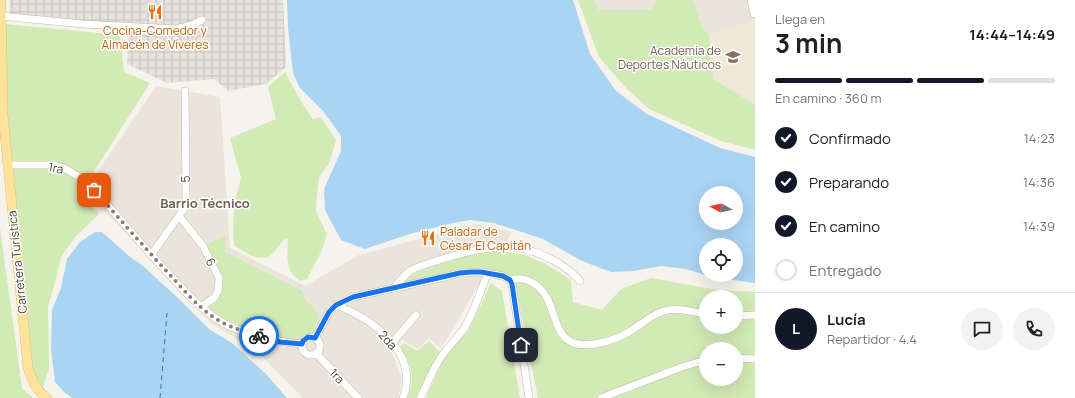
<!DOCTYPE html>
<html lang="es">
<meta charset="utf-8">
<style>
:root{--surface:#fff;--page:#f2f2f2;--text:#202124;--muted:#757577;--line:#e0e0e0;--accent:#111827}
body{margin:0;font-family:Manrope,sans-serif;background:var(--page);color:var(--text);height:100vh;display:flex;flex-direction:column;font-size:15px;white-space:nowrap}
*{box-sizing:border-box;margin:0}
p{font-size:13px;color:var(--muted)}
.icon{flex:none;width:22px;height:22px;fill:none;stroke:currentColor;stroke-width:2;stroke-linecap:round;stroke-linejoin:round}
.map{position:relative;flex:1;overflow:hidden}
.drawer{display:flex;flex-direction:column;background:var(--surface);width:320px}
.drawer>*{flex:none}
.needle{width:26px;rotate:278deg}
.fabs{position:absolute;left:699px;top:186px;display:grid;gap:8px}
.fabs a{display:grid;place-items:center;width:44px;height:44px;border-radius:50%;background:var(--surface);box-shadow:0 4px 16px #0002;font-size:20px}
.pin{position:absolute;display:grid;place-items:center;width:34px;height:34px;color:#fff;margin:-17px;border-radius:8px;box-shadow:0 2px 6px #0006}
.courier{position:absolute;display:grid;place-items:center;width:40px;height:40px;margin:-20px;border:3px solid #1a73e8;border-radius:50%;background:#fff;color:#222;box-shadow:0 1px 5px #0007}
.head em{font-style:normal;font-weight:700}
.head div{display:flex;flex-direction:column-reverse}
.head{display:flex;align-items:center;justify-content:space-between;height:68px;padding:0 20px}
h1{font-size:26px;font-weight:700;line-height:30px}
.bar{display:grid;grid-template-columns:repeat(4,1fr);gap:6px 4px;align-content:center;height:48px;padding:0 20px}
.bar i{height:5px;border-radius:3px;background:var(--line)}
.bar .current{background:var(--accent)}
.bar p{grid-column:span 4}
.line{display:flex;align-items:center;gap:10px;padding:0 20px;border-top:1px solid var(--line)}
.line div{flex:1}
.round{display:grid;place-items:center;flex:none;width:42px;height:42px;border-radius:21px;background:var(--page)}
ol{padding:0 20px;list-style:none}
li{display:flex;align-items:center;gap:12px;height:44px}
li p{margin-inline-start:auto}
li .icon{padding:4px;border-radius:50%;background:var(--accent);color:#fff;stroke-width:4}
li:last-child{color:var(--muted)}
li i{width:22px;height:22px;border:2px solid var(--line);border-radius:50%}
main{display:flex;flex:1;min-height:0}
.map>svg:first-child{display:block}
</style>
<main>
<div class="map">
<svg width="755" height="398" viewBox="0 0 755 398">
<defs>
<pattern id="industrial-grid" width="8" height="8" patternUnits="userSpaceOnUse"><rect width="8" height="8" fill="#e6e2dd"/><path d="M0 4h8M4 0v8" fill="none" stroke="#c7c3be"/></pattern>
</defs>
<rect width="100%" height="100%" fill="#f6f3ec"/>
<path fill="#eae5da" d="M 594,0 L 657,0 L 651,10 L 599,10 Z
M 693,0 L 755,0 L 755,105 L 713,79 L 709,35 L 702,27 Z
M 156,86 L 220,97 L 230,248 L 305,286 L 359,255 L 475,224 L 512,232 L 471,298 L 441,349 L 429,338 L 418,349 L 402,339 L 392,353 L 402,378 L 398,398 L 303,398 L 258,352 L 211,323 L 188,300 L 85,190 Z"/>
<path fill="url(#industrial-grid)" d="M 10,0 L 283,0 L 286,67 L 266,84 L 228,91 L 214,79 L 167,83 L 127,64 L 128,32 L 9,20 Z"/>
<path fill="#efe8d6" d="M 755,19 L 755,102 L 713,79 L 709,35 Z"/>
<path fill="#d2eab5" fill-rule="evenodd" d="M 578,0 L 594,0 L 599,10 L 651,10 L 657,0 L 693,0 L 702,27 L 709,35 L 713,79 L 755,105 L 755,150 L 721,141 L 649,109 L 627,89 L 599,57 Z
M 5,24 L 120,35 L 124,72 L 150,83 L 81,192 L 99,214 L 76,236 L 61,257 L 56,279 L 48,307 L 49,369 L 42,390 L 31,368 L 9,153 Z
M 285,72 L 302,103 L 313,119 L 321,117 L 336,140 L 329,164 L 319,177 L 316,205 L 316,211 L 327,234 L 322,250 L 307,279 L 300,281 C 285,271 287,257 288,240 L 286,238 C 281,243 276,250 271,255 C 262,264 242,251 234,245 L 233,232 L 234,205 L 241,178 L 230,138 L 276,119 L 268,87 Z
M 0,228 L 22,388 L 33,398 L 0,398 Z
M 226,234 L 225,252 L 302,291 L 305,299 L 319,314 L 313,333 L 306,334 L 298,340 L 262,333 L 230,322 L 200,301 L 214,292 L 223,278 L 204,247 Z
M 508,252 L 525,255 L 544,263 L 571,280 L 573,302 L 602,310 L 621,289 L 651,278 L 718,290 L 755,292 L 755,398 L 538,398 L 516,288 L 508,275 L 484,269 L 408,282 L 406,280 L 408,277 C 433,268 456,256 483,253 C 491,252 499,252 508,252 ZM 706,297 L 736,297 L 736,327 L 706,327 ZM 706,349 L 736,349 L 736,379 L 706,379 Z
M 491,283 L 502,291 L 520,398 L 426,398 L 446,354 L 469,330 Z
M 429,341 L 440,352 C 431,366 425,383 416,398 L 407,398 C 413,387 413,373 408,361 C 406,356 402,353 400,347 L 404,343 L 417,351 Z"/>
<path fill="#a9d4f2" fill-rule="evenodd" d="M 287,0 L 573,0 L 590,54 L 616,91 L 647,114 L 720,148 L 755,157 L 755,283 L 712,277 L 686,269 L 661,266 L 634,271 L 611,272 L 582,261 L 543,239 L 494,223 L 470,220 L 453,223 L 413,233 L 365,249 L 341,240 L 325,210 L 324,189 L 341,151 L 341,136 L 323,111 L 300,88 L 293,73 L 288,28 ZM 706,193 L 736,193 L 736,223 L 706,223 ZM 706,245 L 736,245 L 736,275 L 706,275 Z
M 95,232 L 102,232 L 129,256 L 143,266 L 179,299 L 209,329 L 232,343 L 266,374 L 287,398 L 72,398 L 64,392 L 55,382 L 51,349 L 52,310 L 61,288 L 67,259 L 80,242 Z"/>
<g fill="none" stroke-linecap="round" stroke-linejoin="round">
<path stroke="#2e7ab2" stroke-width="1" stroke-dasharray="5 4" stroke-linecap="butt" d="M 160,398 L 167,313"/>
<g stroke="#c2bbae" stroke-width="8">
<path id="minor" d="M 751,0 L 754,14
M 0,16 L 83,24 L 176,29 L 192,25 L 202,20
M 7,165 L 54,165 L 64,168 L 86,181 L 94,189 C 118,217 142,245 167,272 C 187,294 206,316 234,328 C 254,337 281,342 302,344
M 179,216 L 203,246 L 219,278 L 218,291 L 214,298 L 201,307
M 151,255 L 179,216 L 185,207 L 186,197 L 185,91
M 510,280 C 519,278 525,278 533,283 C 559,298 549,338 577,344 C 591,347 616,340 627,333 C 640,326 650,315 664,311 C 678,307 692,312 706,314
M 510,280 L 512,284 L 529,398
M 395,287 C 399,282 404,275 410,271 C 414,268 421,266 427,264 C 453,255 498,241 525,249 C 544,254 568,266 580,281
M 336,305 C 373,319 420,353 403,398
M 736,316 L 755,315
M302 346a9 9 0 1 1 18 0a9 9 0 1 1-18 0Z
M 315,338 L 329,312 L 336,305 L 353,297 L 440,278 L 460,273 L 481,272 L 503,276 L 510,280
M 392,343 L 416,315
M 316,353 L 358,398
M 736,358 L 755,359
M 420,398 C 427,386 431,373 438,362 C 445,350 455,341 463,330 C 474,313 480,292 488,273
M 601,398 L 682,367 L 706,360"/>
</g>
<g stroke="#e6c16a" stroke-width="10">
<path id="major" d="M 1,0 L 3,115 L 28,368 C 33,382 35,389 47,398"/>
</g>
<use href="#minor" stroke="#fff" stroke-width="7"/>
<use href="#major" stroke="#ffe39c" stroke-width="9"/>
</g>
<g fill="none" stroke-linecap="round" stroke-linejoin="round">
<path stroke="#878178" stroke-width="4" stroke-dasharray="0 7.2" d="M 94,190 C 119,218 144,247 170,275 C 183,289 196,305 212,316 C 226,326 242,331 259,336"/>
<path stroke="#1a73e8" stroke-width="5" d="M 259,336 L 280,342 L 302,344 L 303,341 L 308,337 L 315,338 L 329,312 L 336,305 L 353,297 L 460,273 L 471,272 L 481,272 L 503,276 L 510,280 L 512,284 L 521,345"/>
</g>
<defs>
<g id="restaurant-bare" transform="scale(1.2)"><path d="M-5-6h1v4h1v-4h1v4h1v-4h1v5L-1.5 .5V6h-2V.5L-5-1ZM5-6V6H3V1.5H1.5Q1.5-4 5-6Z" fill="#e8710a" stroke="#fff" stroke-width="2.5" paint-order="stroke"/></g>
<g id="school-bare" transform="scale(1.2)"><path d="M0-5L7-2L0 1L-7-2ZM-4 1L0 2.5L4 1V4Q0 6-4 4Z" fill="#8d6e63" stroke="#fff" stroke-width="2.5" paint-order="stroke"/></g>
</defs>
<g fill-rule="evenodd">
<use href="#restaurant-bare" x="155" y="12"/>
<use href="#school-bare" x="733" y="57"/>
<use href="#restaurant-bare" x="428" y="238"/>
</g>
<g text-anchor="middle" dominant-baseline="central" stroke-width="3" stroke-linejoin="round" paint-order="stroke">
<g font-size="12" fill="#c56008" stroke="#fff">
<text x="155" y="30">Cocina-Comedor y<tspan x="155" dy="14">Almacén de Víveres</tspan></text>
<text x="440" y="231" text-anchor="start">Paladar de<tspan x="440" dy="14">César El Capitán</tspan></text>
</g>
<g font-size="12" fill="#785e54" stroke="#fff" text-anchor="end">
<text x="721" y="50">Academia de<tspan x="721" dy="14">Deportes Náuticos</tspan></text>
</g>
<g font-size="12" fill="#4b4439" stroke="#fff">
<text transform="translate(56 168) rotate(12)">1ra</text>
<text transform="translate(185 179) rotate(-90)">5</text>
<text transform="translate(17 262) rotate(-96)">Carretera Turística</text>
<text transform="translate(211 262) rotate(63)">6</text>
<text transform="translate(388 340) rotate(48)">2da</text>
<text transform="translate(337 376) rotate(47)">1ra</text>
</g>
<g font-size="13" font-weight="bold" fill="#6e6250" stroke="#fff">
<text x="205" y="203">Barrio Técnico</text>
</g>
</g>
</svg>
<div class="fabs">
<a><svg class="needle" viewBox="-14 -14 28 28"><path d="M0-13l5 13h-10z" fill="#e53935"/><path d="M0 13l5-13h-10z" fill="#757577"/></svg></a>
<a><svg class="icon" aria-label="locate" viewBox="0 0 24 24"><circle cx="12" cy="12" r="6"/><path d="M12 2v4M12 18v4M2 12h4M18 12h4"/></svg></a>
<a>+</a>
<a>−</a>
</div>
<div class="pin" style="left:94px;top:190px;background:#ea580c"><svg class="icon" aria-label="bag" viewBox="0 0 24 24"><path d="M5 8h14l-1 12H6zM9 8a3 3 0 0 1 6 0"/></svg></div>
<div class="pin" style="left:521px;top:345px;background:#1f2937"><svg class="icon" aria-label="home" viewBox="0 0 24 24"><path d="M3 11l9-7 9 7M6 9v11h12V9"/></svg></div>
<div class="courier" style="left:259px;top:336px"><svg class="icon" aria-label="bike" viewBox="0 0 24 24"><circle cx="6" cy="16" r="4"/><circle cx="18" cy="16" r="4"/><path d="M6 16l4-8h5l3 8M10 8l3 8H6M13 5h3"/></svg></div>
</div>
<section class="drawer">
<div class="head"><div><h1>3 min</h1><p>Llega en</p></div><em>14:44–14:49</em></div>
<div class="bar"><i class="current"></i><i class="current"></i><i class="current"></i><i></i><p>En camino · 360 m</p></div>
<ol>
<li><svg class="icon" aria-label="check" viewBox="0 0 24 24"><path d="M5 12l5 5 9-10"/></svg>Confirmado<p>14:23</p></li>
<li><svg class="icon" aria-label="check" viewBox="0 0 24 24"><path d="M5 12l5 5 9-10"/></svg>Preparando<p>14:36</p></li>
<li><svg class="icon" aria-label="check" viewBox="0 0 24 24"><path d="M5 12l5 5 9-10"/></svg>En camino<p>14:39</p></li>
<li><i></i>Entregado</li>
</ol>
<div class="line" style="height:72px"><b class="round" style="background:var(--accent);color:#fff">L</b><div><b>Lucía</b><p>Repartidor · 4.4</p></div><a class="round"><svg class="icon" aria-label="chat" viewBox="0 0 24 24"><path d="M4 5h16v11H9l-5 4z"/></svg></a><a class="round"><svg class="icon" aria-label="phone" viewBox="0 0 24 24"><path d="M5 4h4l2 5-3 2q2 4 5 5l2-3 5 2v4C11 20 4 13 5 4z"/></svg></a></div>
</section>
</main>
